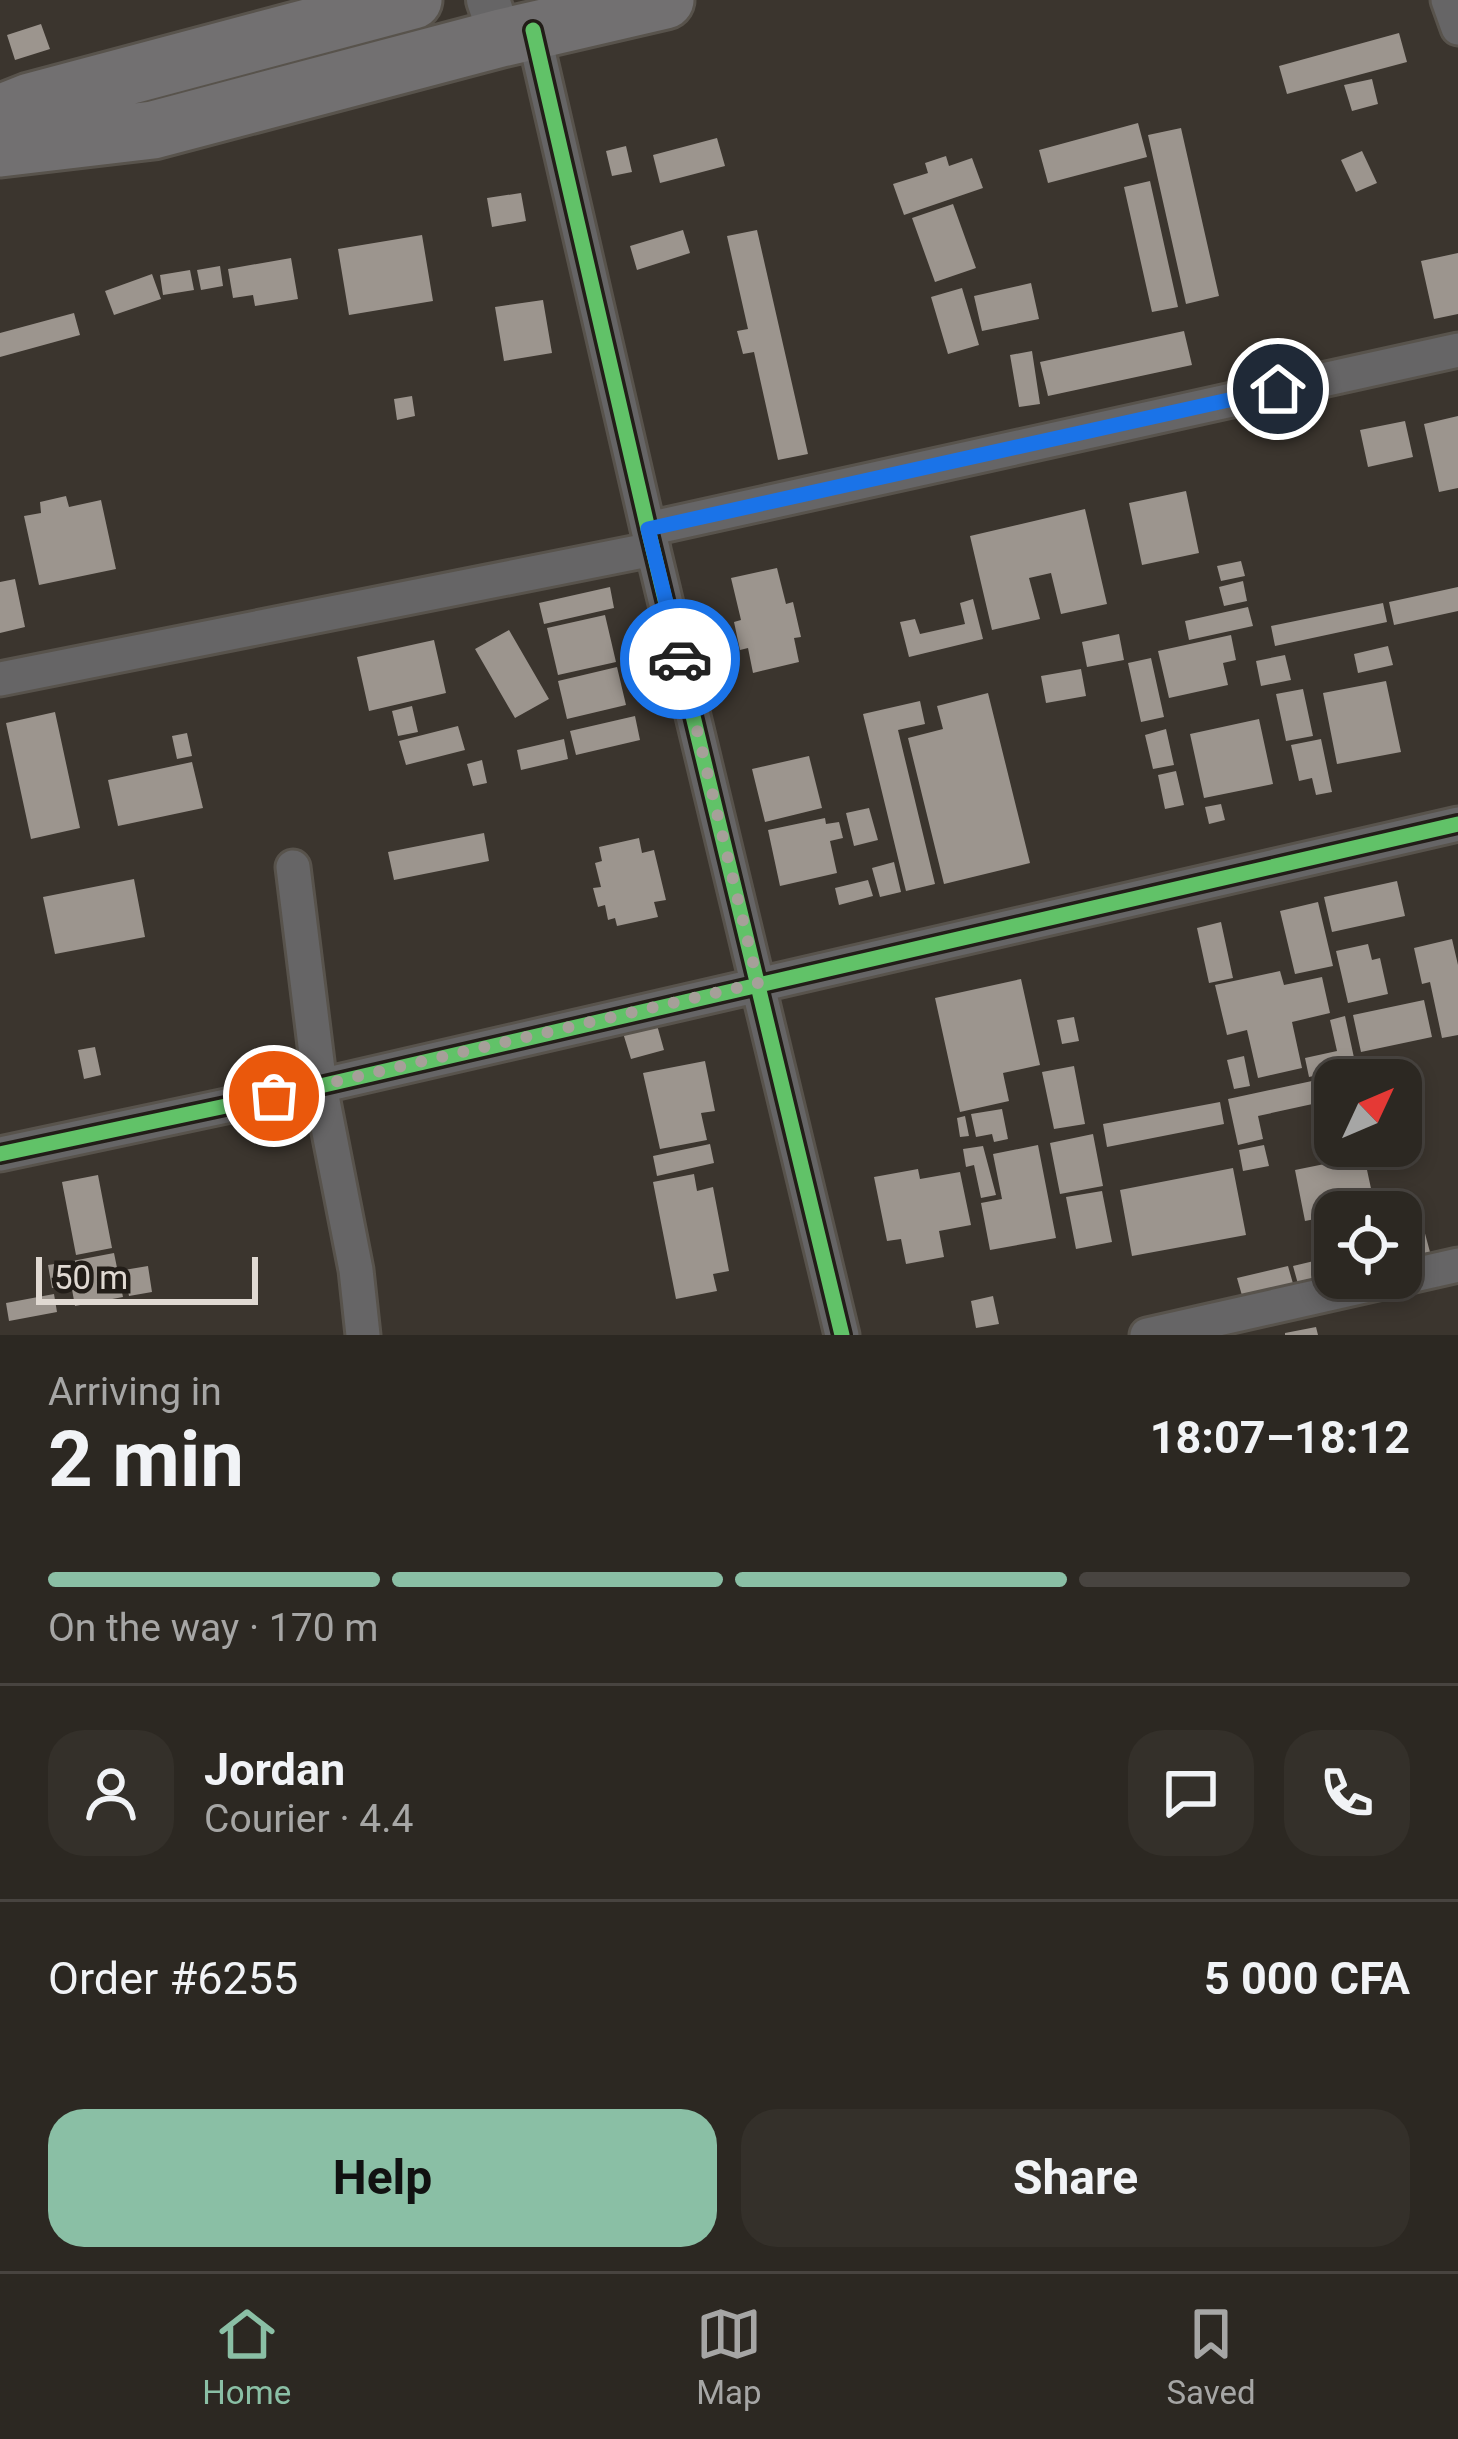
<!DOCTYPE html>
<meta charset="utf-8">
<style>
:root{--surface:#2c2822;--page:#34302a;--text:#f1f3f6;--muted:#a6a6a5;--line:#484440;--accent:#8abfa5}
body{margin:0;font-family:Roboto,sans-serif;background:var(--page);color:var(--text);height:100vh;display:flex;flex-direction:column;font-size:45px;white-space:nowrap}
*{box-sizing:border-box;margin:0}
p{font-size:39px;color:var(--muted)}
.icon{flex:none;width:66px;height:66px;fill:none;stroke:currentColor;stroke-width:2;stroke-linecap:round;stroke-linejoin:round}
.map{position:relative;height:1335px;overflow:hidden}
.panel{display:flex;flex-direction:column;background:var(--surface);flex:1}
.panel>*{flex:none}
.needle{width:78px;rotate:46deg}
.controls{position:absolute;left:1314px;top:1059px;display:grid;gap:24px}
.controls a{display:grid;place-items:center;width:108px;height:108px;border-radius:24px;background:var(--surface);box-shadow:0 6px 18px #0003,0 0 0 3px var(--line);font-size:60px}
.scale{position:absolute;left:36px;bottom:30px;width:222px;box-sizing:border-box;padding-left:12px;border:6px solid #e0d9d2;border-top:0;font-size:33px;line-height:42px;white-space:nowrap;color:#e0d9d2;-webkit-text-stroke:9px #221d18;paint-order:stroke}
.pin{position:absolute;display:grid;place-items:center;width:102px;height:102px;color:#fff;margin:-51px;border:6px solid #fff;border-radius:50%;box-shadow:0 3px 12px #0007}
.courier{position:absolute;display:grid;place-items:center;width:120px;height:120px;margin:-60px;border:9px solid #1a73e8;border-radius:50%;background:#fff;color:#222;box-shadow:0 3px 15px #0007}
.headline em{font-style:normal;font-weight:700}
.headline div{display:flex;flex-direction:column-reverse}
.headline{display:flex;align-items:center;justify-content:space-between;height:204px;padding:0 48px}
h1{font-size:78px;font-weight:700;line-height:90px}
.bar{display:grid;grid-template-columns:repeat(4,1fr);gap:18px 12px;align-content:center;height:144px;padding:0 48px}
.bar i{height:15px;border-radius:9px;background:var(--line)}
.bar .active{background:var(--accent)}
.bar p{grid-column:span 4}
.line{display:flex;align-items:center;gap:30px;padding:0 48px;border-top:3px solid var(--line)}
.line div{flex:1}
.round{display:grid;place-items:center;flex:none;width:126px;height:126px;border-radius:36px;background:var(--page)}
.action{display:flex;gap:24px;margin-top:auto;padding:24px 48px}
.action a{flex:1;height:138px;border-radius:36px;background:var(--accent);color:#111;font-size:48px;font-weight:700;line-height:138px;text-align:center}
.action a+a{background:var(--page);color:var(--text)}
.menu{display:flex;justify-content:space-around;align-items:center;height:168px;border-top:3px solid var(--line);background:var(--surface);font-size:33px;color:var(--muted)}
.menu a{display:grid;justify-items:center;gap:6px}
.menu .active{color:var(--accent)}
.map>svg:first-child{display:block}
</style>
<div class="map">
<svg width="1458" height="1335" viewBox="0 0 1458 1335">
<rect width="100%" height="100%" fill="#3b352e"/>
<path fill="#9c958e" d="M 41,24 L 50,49 L 15,60 L 7,35 Z
M 1399,33 L 1407,62 L 1287,94 L 1279,66 Z
M 1372,79 L 1378,104 L 1352,111 L 1344,85 Z
M 1138,123 L 1147,157 L 1048,183 L 1039,150 Z
M 1181,128 L 1219,296 L 1186,304 L 1148,135 Z
M 717,138 L 725,166 L 660,183 L 653,155 Z
M 626,146 L 632,172 L 612,176 L 606,151 Z
M 1362,151 L 1377,183 L 1356,192 L 1341,160 Z
M 946,156 L 949,166 L 972,158 L 983,188 L 904,215 L 893,184 L 928,173 L 925,163 Z
M 1150,181 L 1178,307 L 1152,312 L 1124,187 Z
M 521,193 L 526,221 L 492,227 L 487,198 Z
M 953,204 L 976,268 L 935,282 L 912,218 Z
M 683,230 L 690,253 L 637,270 L 630,246 Z
M 757,230 L 808,454 L 778,460 L 754,352 L 743,354 L 737,331 L 748,329 L 727,236 Z
M 422,235 L 433,301 L 349,315 L 338,249 Z
M 1458,253 L 1458,314 L 1434,319 L 1421,261 Z
M 291,258 L 298,299 L 255,306 L 253,295 L 233,298 L 228,269 Z
M 220,266 L 223,286 L 201,290 L 197,270 Z
M 190,270 L 194,290 L 163,295 L 160,275 Z
M 152,274 L 161,299 L 114,315 L 105,291 Z
M 1031,283 L 1039,319 L 982,331 L 974,296 Z
M 962,288 L 979,345 L 948,354 L 931,297 Z
M 543,300 L 552,353 L 504,361 L 495,307 Z
M 74,313 L 80,335 L 0,357 L 0,333 Z
M 1184,331 L 1192,365 L 1048,396 L 1040,362 Z
M 1032,351 L 1040,404 L 1019,407 L 1010,355 Z
M 412,396 L 415,416 L 397,420 L 394,399 Z
M 1458,416 L 1458,488 L 1439,492 L 1424,424 Z
M 1405,421 L 1413,457 L 1368,467 L 1360,430 Z
M 1186,491 L 1199,553 L 1142,565 L 1129,503 Z
M 66,496 L 69,507 L 101,500 L 116,569 L 39,585 L 24,516 L 41,513 L 40,502 Z
M 1085,509 L 1107,604 L 1061,614 L 1051,573 L 1029,578 L 1040,619 L 992,630 L 970,536 Z
M 1241,561 L 1245,576 L 1221,581 L 1217,566 Z
M 777,568 L 786,604 L 793,602 L 801,637 L 794,638 L 799,662 L 753,673 L 748,648 L 740,650 L 734,622 L 741,620 L 731,578 Z
M 15,579 L 25,627 L 0,633 L 0,582 Z
M 1243,581 L 1247,601 L 1224,606 L 1219,587 Z
M 610,587 L 614,608 L 544,624 L 539,603 Z
M 1458,587 L 1458,611 L 1394,625 L 1389,602 Z
M 973,599 L 983,639 L 909,657 L 900,622 L 915,619 L 920,634 L 965,624 L 960,603 Z
M 1383,603 L 1387,622 L 1275,646 L 1271,626 Z
M 1248,607 L 1253,626 L 1189,640 L 1185,621 Z
M 605,615 L 616,662 L 558,675 L 547,628 Z
M 509,630 L 549,699 L 515,718 L 475,649 Z
M 1119,634 L 1124,660 L 1087,667 L 1082,642 Z
M 1231,635 L 1236,660 L 1223,663 L 1228,685 L 1169,698 L 1158,651 Z
M 434,640 L 446,693 L 369,711 L 357,657 Z
M 1388,646 L 1393,665 L 1358,673 L 1354,654 Z
M 1285,655 L 1291,680 L 1261,686 L 1256,661 Z
M 1151,658 L 1164,717 L 1141,722 L 1128,663 Z
M 617,667 L 626,705 L 567,719 L 558,681 Z
M 1081,669 L 1086,696 L 1046,703 L 1041,676 Z
M 1386,681 L 1401,752 L 1337,764 L 1323,693 Z
M 1303,689 L 1313,736 L 1286,741 L 1276,694 Z
M 988,693 L 1030,863 L 944,884 L 908,738 L 943,729 L 937,706 Z
M 920,701 L 925,724 L 898,730 L 935,884 L 906,891 L 863,714 Z
M 412,706 L 418,732 L 398,736 L 392,711 Z
M 55,712 L 80,828 L 31,839 L 6,723 Z
M 635,716 L 640,740 L 576,755 L 570,731 Z
M 1259,719 L 1273,784 L 1204,798 L 1190,734 Z
M 458,726 L 465,750 L 406,765 L 399,741 Z
M 1166,729 L 1174,765 L 1153,769 L 1145,735 Z
M 187,733 L 192,756 L 177,759 L 172,736 Z
M 564,739 L 568,759 L 521,770 L 517,750 Z
M 1321,739 L 1332,792 L 1316,795 L 1312,778 L 1299,781 L 1291,745 Z
M 809,756 L 822,808 L 765,822 L 752,769 Z
M 482,760 L 487,783 L 473,786 L 467,764 Z
M 192,762 L 203,808 L 118,826 L 108,780 Z
M 1176,771 L 1184,805 L 1165,809 L 1158,775 Z
M 1221,804 L 1225,820 L 1209,824 L 1205,807 Z
M 869,808 L 878,840 L 854,846 L 846,813 Z
M 825,818 L 826,824 L 839,822 L 843,838 L 830,841 L 837,873 L 780,886 L 768,830 Z
M 484,833 L 489,861 L 394,880 L 388,852 Z
M 639,838 L 642,853 L 654,850 L 666,900 L 654,902 L 658,917 L 617,926 L 615,918 L 608,920 L 605,905 L 598,907 L 593,888 L 601,887 L 595,863 L 602,861 L 599,847 Z
M 894,862 L 901,892 L 880,897 L 872,868 Z
M 134,879 L 145,937 L 55,954 L 43,897 Z
M 868,880 L 873,896 L 839,905 L 835,888 Z
M 1397,881 L 1405,916 L 1332,932 L 1324,897 Z
M 1318,902 L 1333,966 L 1295,974 L 1280,911 Z
M 1221,922 L 1233,978 L 1209,983 L 1197,928 Z
M 1452,939 L 1458,965 L 1458,1035 L 1442,1038 L 1430,982 L 1422,984 L 1414,948 Z
M 1368,944 L 1372,960 L 1380,958 L 1388,994 L 1348,1003 L 1336,951 Z
M 1280,971 L 1284,985 L 1322,977 L 1330,1013 L 1292,1022 L 1302,1068 L 1258,1078 L 1247,1030 L 1227,1035 L 1215,985 Z
M 1021,979 L 1040,1065 L 1003,1073 L 1009,1101 L 960,1112 L 935,998 Z
M 1424,1000 L 1432,1037 L 1361,1052 L 1353,1015 Z
M 1345,1016 L 1356,1067 L 1309,1077 L 1305,1058 L 1337,1051 L 1330,1020 Z
M 1074,1017 L 1079,1041 L 1062,1044 L 1057,1020 Z
M 657,1025 L 664,1050 L 631,1059 L 623,1033 Z
M 95,1047 L 101,1075 L 84,1079 L 78,1050 Z
M 1244,1056 L 1250,1086 L 1234,1089 L 1227,1060 Z
M 705,1061 L 715,1111 L 701,1113 L 707,1140 L 660,1149 L 643,1073 Z
M 1074,1066 L 1085,1124 L 1054,1129 L 1042,1072 Z
M 1326,1078 L 1331,1100 L 1258,1116 L 1263,1139 L 1238,1145 L 1228,1099 Z
M 1220,1102 L 1224,1124 L 1107,1147 L 1103,1124 Z
M 1002,1109 L 1008,1139 L 994,1142 L 992,1134 L 976,1137 L 971,1114 Z
M 965,1116 L 969,1136 L 960,1137 L 957,1118 Z
M 1093,1134 L 1103,1186 L 1060,1194 L 1050,1143 Z
M 710,1144 L 714,1163 L 657,1176 L 653,1156 Z
M 1038,1145 L 1056,1238 L 990,1250 L 981,1203 L 1002,1199 L 993,1154 Z
M 1264,1145 L 1269,1166 L 1243,1171 L 1239,1150 Z
M 983,1146 L 996,1195 L 981,1198 L 974,1165 L 966,1167 L 963,1149 Z
M 1364,1156 L 1375,1207 L 1305,1221 L 1295,1170 Z
M 1233,1168 L 1246,1235 L 1132,1256 L 1120,1190 Z
M 918,1169 L 920,1179 L 960,1172 L 971,1225 L 939,1231 L 944,1257 L 906,1264 L 901,1239 L 887,1241 L 874,1177 Z
M 694,1174 L 697,1191 L 713,1187 L 729,1271 L 713,1274 L 717,1291 L 676,1299 L 653,1182 Z
M 98,1175 L 112,1248 L 76,1255 L 62,1182 Z
M 1102,1191 L 1112,1242 L 1076,1249 L 1066,1197 Z
M 1423,1226 L 1430,1252 L 1407,1257 L 1401,1232 Z
M 114,1253 L 123,1297 L 75,1306 L 67,1262 Z
M 1335,1256 L 1335,1276 L 1298,1284 L 1293,1266 Z
M 61,1263 L 65,1286 L 52,1288 L 48,1265 Z
M 148,1266 L 152,1292 L 129,1296 L 124,1270 Z
M 1288,1266 L 1294,1287 L 1243,1299 L 1237,1278 Z
M 54,1294 L 57,1312 L 9,1321 L 6,1303 Z
M 993,1296 L 999,1324 L 976,1328 L 971,1301 Z
M 1316,1327 L 1318,1335 L 1285,1335 L 1285,1333 Z"/>
<g fill="none" stroke-linecap="round" stroke-linejoin="round">
<g stroke="#58534c" stroke-width="39">
<path id="minor" d="M 1448,0 L 1458,28
M 533,30 L 648,529 L 842,1335
M 648,529 L 1458,350
M 0,679 L 653,549
M 293,867 L 320,1086 L 356,1270 L 363,1335
M 0,1154 L 320,1086 L 1458,824
M 1401,1278 L 1458,1265
M 1147,1335 L 1400,1278"/>
</g>
<g stroke="#58534c" stroke-width="48">
<path id="tertiary" d="M 488,0 L 501,38"/>
</g>
<g stroke="#58534c" stroke-width="63">
<path id="trunk" d="M 0,114 L 30,102 L 413,0
M 0,148 L 153,130 L 501,38 L 665,0"/>
</g>
<use href="#minor" stroke="#666566" stroke-width="33"/>
<use href="#tertiary" stroke="#666566" stroke-width="42"/>
<use href="#trunk" stroke="#727071" stroke-width="57"/>
<g stroke="#221d18" stroke-width="22">
<path id="cycleway" d="M 533,30 L 648,529 L 842,1335
M 0,1154 L 320,1086 L 1458,824"/>
</g>
<use href="#cycleway" stroke="#61c268" stroke-width="15"/>
</g>
<g fill="none" stroke-linecap="round" stroke-linejoin="round">
<path stroke="#a6a099" stroke-width="12" stroke-dasharray="0 21.6" d="M 274,1096 L 758,983 L 680,659"/>
<path stroke="#1a73e8" stroke-width="15" d="M 680,659 L 648,529 L 1278,389"/>
</g>
</svg>
<div class="controls">
<a><svg class="needle" viewBox="-14 -14 28 28"><path d="M0-13l5 13h-10z" fill="#e53935"/><path d="M0 13l5-13h-10z" fill="#a6a6a5"/></svg></a>
<a><svg class="icon" aria-label="locate" viewBox="0 0 24 24"><circle cx="12" cy="12" r="6"/><path d="M12 2v4M12 18v4M2 12h4M18 12h4"/></svg></a>
</div>
<div class="scale">50 m</div>
<div class="pin" style="left:274px;top:1096px;background:#ea580c"><svg class="icon" aria-label="bag" viewBox="0 0 24 24"><path d="M5 8h14l-1 12H6zM9 8a3 3 0 0 1 6 0"/></svg></div>
<div class="pin" style="left:1278px;top:389px;background:#1f2937"><svg class="icon" aria-label="home" viewBox="0 0 24 24"><path d="M3 11l9-7 9 7M6 9v11h12V9"/></svg></div>
<div class="courier" style="left:680px;top:659px"><svg class="icon" aria-label="car" viewBox="0 0 24 24"><path d="M5 17H2v-5l4-1 3-4h7l3 4 3 1v5h-3M9 17h6M6 11h13"/><circle cx="7" cy="17" r="2"/><circle cx="17" cy="17" r="2"/></svg></div>
</div>
<section class="panel">
<div class="headline"><div><h1>2 min</h1><p>Arriving in</p></div><em>18:07–18:12</em></div>
<div class="bar"><i class="active"></i><i class="active"></i><i class="active"></i><i></i><p>On the way · 170 m</p></div>
<div class="line" style="height:216px"><a class="round"><svg class="icon" aria-label="person" viewBox="0 0 24 24"><circle cx="12" cy="8" r="4"/><path d="M4 21q1-7 8-7t8 7"/></svg></a><div><b>Jordan</b><p>Courier · 4.4</p></div><a class="round"><svg class="icon" aria-label="chat" viewBox="0 0 24 24"><path d="M4 5h16v11H9l-5 4z"/></svg></a><a class="round"><svg class="icon" aria-label="phone" viewBox="0 0 24 24"><path d="M5 4h4l2 5-3 2q2 4 5 5l2-3 5 2v4C11 20 4 13 5 4z"/></svg></a></div>
<div class="line" style="height:156px"><div>Order #6255</div><b>5 000 CFA</b></div>
<div class="action"><a>Help</a><a>Share</a></div>
</section>
<nav class="menu">
<a class="active"><svg class="icon" aria-label="home" viewBox="0 0 24 24"><path d="M3 11l9-7 9 7M6 9v11h12V9"/></svg>Home</a>
<a><svg class="icon" aria-label="map" viewBox="0 0 24 24"><path d="M3 6l6-2 6 2 6-2v14l-6 2-6-2-6 2zM9 4v14M15 6v14"/></svg>Map</a>
<a><svg class="icon" aria-label="saved" viewBox="0 0 24 24"><path d="M7 4h10v16l-5-4-5 4z"/></svg>Saved</a>
</nav>
